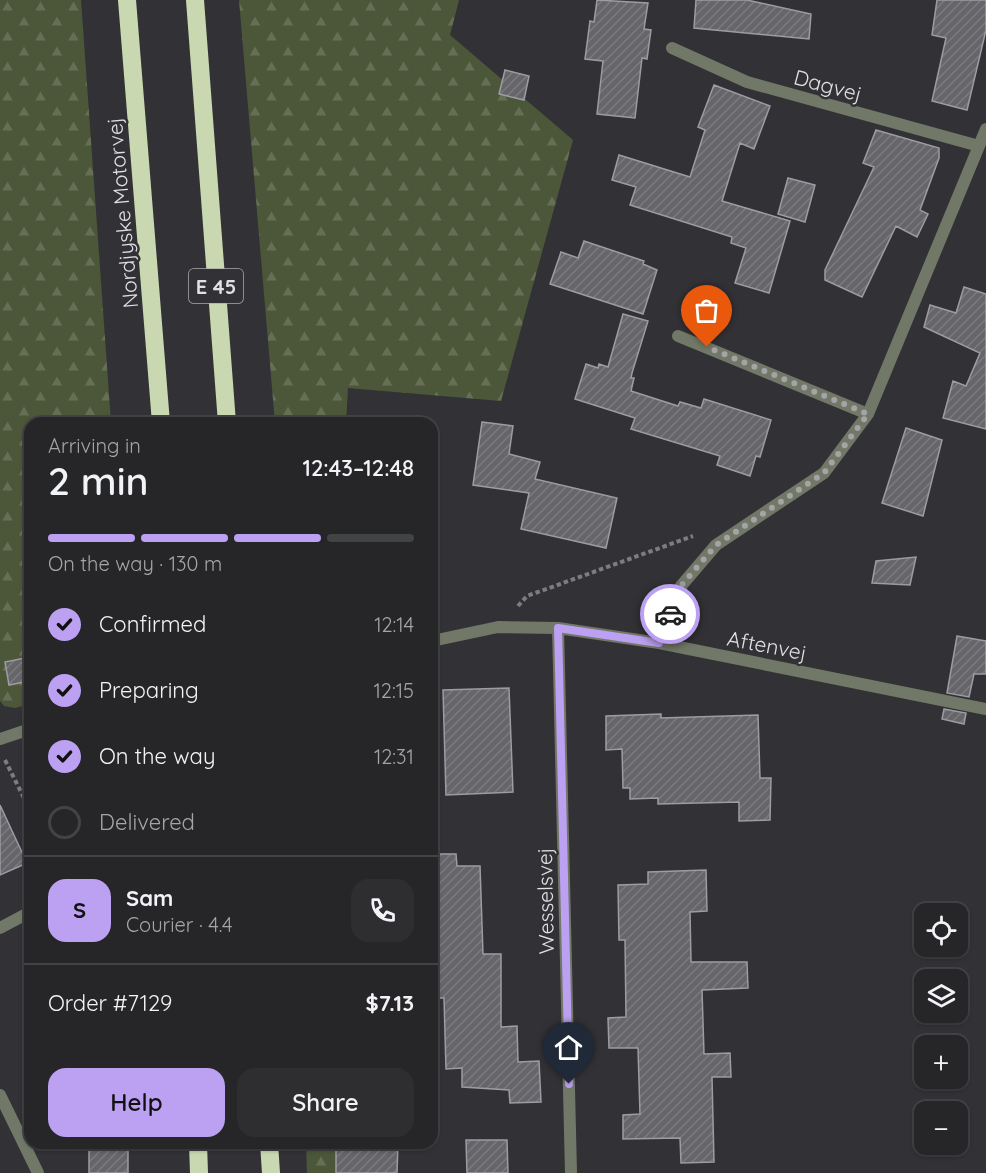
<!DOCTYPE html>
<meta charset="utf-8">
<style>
:root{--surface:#262628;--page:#2e2e30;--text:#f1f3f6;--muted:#a4a5a8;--line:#424345;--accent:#bca0f2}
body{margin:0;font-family:Quicksand,sans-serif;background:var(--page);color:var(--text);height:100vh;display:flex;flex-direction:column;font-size:22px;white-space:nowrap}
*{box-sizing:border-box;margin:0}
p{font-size:20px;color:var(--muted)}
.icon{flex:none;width:33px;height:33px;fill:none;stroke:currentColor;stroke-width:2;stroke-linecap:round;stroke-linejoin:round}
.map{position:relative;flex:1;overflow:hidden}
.details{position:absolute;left:24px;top:417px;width:414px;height:732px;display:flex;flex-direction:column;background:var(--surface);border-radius:18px;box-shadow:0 2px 4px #0004,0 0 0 2px var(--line)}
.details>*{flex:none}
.controls{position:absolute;left:914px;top:903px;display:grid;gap:12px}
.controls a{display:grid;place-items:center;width:54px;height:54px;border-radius:12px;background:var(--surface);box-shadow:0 2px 4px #0004,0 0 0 2px var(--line);font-size:30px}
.pin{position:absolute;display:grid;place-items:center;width:51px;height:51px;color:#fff;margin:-62px -26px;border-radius:50% 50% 50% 0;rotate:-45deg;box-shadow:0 0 6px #0007}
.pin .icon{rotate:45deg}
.courier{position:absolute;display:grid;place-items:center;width:60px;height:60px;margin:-30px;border:4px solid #bca0f2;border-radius:50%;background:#fff;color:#222;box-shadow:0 2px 8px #0007}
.head em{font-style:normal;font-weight:600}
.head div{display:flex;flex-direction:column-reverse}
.head{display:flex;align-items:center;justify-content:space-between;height:102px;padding:0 24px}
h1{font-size:39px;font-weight:600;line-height:45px}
.bar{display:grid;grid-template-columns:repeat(4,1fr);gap:9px 6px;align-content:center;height:72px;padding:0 24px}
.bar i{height:8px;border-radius:4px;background:var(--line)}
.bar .active{background:var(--accent)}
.bar p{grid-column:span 4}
.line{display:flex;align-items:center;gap:15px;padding:0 24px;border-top:2px solid var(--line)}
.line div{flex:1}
.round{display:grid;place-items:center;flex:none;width:63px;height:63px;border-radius:18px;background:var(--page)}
ol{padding:0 24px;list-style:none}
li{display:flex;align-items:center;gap:18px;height:66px}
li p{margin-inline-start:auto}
li .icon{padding:6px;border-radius:50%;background:var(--accent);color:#111;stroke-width:4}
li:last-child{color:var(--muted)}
li i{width:33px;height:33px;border:3px solid var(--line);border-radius:50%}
.button{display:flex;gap:12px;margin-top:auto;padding:12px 24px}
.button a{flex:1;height:69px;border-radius:18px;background:var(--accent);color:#111;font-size:24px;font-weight:600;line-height:69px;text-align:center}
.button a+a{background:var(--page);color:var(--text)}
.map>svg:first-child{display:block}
</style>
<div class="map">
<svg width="986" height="1173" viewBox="0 0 986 1173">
<defs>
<pattern id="forest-firs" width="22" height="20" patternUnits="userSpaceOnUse" patternTransform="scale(1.5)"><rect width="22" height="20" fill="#4c5739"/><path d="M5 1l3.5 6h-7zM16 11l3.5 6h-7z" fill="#666f56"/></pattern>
<pattern id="building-hatch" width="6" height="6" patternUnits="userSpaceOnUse" patternTransform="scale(1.5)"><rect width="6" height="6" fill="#65656a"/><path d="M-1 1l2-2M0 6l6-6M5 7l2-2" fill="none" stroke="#7b7b7f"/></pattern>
</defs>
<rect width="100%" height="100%" fill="#323236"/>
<path fill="url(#forest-firs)" d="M 0,0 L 81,0 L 111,423 L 30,423 L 30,704 L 15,708 L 4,706 L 0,701 Z
M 239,0 L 459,0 L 450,35 L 573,140 L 501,401 L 348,388 L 346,423 L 275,423 Z
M 306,1143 L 336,1143 L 337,1173 L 307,1173 Z"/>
<path fill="url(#building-hatch)" stroke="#9c9ca2" stroke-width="1.5" d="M 597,0 L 648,3 L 644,29 L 651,30 L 647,59 L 642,58 L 635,118 L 597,114 L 603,61 L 585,59 L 590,21 L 594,22 Z
M 696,0 L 747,0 L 811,14 L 809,39 L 694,28 Z
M 937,0 L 986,0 L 986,30 L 967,110 L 932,101 L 946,38 L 932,35 Z
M 505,70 L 529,76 L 524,100 L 499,94 Z
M 714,85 L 770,106 L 754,149 L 740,143 L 722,201 L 790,221 L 769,293 L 735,283 L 746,248 L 731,243 L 732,237 L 630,205 L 636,187 L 612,180 L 619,155 L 690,177 L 705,130 L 698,127 Z
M 876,130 L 939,148 L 939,158 L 920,210 L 928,214 L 917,237 L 896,226 L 862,297 L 825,280 L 825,270 L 874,167 L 863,163 Z
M 788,178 L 815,185 L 805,222 L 778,214 Z
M 584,241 L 644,261 L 643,264 L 657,270 L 643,314 L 550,284 L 561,252 L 578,258 Z
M 964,287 L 986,294 L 986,429 L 943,418 L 953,381 L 966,386 L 980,353 L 924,327 L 930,305 L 956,313 Z
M 623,314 L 648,321 L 632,373 L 631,378 L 634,378 L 631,391 L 678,406 L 680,402 L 701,408 L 704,399 L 771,420 L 760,457 L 756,456 L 750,476 L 717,465 L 720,456 L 631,429 L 635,418 L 575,399 L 586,364 L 598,368 L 599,364 L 608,367 Z
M 482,422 L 513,426 L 509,454 L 540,462 L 535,479 L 617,498 L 606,548 L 521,529 L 529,493 L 473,485 Z
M 906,428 L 942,440 L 923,516 L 882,503 Z
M 916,557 L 910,585 L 872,583 L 876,561 Z
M 957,636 L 986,641 L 986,674 L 974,674 L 969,697 L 947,693 Z
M 30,657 L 30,681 L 9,685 L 5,662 Z
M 509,688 L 513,792 L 446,795 L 443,690 Z
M 944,709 L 966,713 L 964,724 L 942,719 Z
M 661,714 L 661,718 L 758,715 L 760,778 L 771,778 L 770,820 L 739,821 L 739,802 L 658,804 L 658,798 L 630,799 L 630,788 L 623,788 L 622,749 L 606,750 L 606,716 Z
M 0,805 L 27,863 L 0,875 Z
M 432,854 L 456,854 L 457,866 L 480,866 L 483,954 L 501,954 L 501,1027 L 517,1026 L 518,1062 L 539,1061 L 541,1102 L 510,1103 L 509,1090 L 462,1087 L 462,1068 L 446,1069 L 444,998 L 437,998 L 436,925 L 433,925 L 432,919 Z
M 706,870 L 707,911 L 690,912 L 691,962 L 747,962 L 748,988 L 702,990 L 704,1054 L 730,1053 L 731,1077 L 712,1077 L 714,1162 L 681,1163 L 680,1138 L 623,1139 L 623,1115 L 640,1114 L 638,1048 L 609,1048 L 608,1018 L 626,1017 L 625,940 L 619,940 L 618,885 L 648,884 L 648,872 Z
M 466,1140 L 507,1140 L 508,1173 L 467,1173 Z
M 336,1143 L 398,1143 L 397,1173 L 336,1173 Z
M 89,1144 L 128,1144 L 128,1173 L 89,1173 Z"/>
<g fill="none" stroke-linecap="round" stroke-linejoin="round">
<path stroke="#7d7d81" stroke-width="4" stroke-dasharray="4.5 3" stroke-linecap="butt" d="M 518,606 L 527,596 L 693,536
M 5,760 L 30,810"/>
<path stroke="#727868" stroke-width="12" d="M 672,48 L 747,82 L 979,146
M 678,336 L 868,414
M 558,628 L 571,1173
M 432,641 L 498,627 L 558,628 L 659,643 L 986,709
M 659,643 L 681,586 L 716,545 L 824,473 L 868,414 L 986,129
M 0,739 L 30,729
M 0,928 L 30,912
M 0,1095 L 38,1173"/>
<path stroke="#c9d8b1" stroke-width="18" d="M 127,0 L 161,423
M 195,0 L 227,423
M 198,1143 L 199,1173
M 269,1143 L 271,1173"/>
</g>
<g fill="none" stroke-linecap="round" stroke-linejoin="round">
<path stroke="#a4a4a7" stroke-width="6" stroke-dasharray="0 10.8" d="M 670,614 L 681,586 L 716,545 L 824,473 L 868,414 L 707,347"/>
<path stroke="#bca0f2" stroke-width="8" d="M 569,1084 L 558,628 L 659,643 L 670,614"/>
</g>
<g text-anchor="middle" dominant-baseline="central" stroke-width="5" stroke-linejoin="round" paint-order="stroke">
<rect fill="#323236" stroke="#acacb0" stroke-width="1.5" x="189" y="269" width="54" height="34" rx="4.5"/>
<g font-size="20" font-weight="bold" fill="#e1e1e4">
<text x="216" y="286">E 45</text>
</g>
<g font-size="21" fill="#e1e1e4" stroke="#323236">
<text transform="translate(828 85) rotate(15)">Dagvej</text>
<text transform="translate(122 213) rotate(-95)">Nordjyske Motorvej</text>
<text transform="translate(767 645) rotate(11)">Aftenvej</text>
<text transform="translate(545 901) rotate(-91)">Wesselsvej</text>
</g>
</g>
</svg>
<div class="controls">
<a><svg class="icon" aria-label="locate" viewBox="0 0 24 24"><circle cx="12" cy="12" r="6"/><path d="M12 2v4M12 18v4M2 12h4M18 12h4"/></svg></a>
<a><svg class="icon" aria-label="layers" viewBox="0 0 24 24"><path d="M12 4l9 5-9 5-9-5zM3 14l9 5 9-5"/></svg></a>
<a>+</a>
<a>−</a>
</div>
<div class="pin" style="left:707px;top:347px;background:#ea580c"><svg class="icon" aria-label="bag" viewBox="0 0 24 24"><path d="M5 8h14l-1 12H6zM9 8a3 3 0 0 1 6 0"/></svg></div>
<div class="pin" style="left:569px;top:1084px;background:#1f2937"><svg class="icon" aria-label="home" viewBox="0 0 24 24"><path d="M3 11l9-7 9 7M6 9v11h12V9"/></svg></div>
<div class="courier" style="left:670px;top:614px"><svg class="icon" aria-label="car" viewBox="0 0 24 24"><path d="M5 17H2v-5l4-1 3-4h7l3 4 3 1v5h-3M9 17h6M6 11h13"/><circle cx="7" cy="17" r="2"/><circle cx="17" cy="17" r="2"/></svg></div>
<section class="details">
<div class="head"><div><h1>2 min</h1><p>Arriving in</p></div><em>12:43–12:48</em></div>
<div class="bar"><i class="active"></i><i class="active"></i><i class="active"></i><i></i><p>On the way · 130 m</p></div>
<ol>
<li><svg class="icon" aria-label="check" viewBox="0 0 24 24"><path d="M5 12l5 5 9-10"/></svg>Confirmed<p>12:14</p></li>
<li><svg class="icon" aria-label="check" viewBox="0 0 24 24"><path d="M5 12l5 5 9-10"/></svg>Preparing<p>12:15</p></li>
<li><svg class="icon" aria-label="check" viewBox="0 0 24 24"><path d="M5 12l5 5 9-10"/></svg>On the way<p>12:31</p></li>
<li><i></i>Delivered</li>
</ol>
<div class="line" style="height:108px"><b class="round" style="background:var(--accent);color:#111">S</b><div><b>Sam</b><p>Courier · 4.4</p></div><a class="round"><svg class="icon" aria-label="phone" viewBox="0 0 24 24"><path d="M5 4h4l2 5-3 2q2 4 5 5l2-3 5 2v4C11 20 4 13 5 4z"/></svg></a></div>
<div class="line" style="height:78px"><div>Order #7129</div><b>$7.13</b></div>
<div class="button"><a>Help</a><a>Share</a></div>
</section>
</div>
